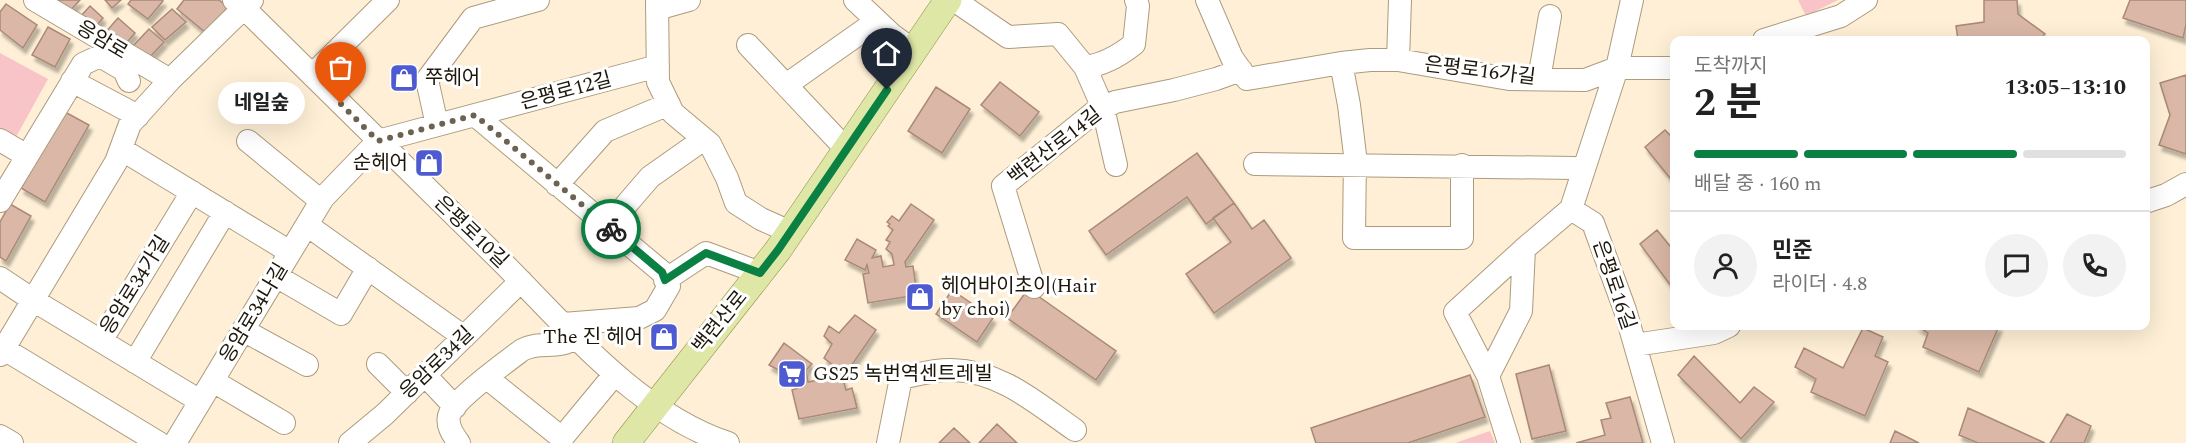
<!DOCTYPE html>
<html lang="ko">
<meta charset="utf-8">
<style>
:root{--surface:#fff;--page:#f2f2f2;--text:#222;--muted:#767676;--line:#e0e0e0;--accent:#0b8043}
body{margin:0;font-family:Spectral,"Noto Sans KR",serif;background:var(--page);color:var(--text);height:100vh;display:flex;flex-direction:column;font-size:22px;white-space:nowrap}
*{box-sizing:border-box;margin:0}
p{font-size:20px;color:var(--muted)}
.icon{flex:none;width:33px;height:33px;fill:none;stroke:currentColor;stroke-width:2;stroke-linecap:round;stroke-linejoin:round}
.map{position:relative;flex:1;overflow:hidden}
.drawer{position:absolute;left:1670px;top:36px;width:480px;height:294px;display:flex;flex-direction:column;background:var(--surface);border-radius:12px;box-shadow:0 6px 24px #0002}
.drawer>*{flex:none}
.pin{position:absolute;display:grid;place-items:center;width:51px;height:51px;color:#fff;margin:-62px -26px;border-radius:50% 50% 50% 0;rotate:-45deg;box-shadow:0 0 6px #0007}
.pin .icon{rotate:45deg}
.courier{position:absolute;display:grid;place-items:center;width:60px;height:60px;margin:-30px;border:4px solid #0b8043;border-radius:50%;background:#fff;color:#222;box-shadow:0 2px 8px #0007}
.bubble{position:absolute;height:42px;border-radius:21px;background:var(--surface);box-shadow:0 6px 24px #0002;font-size:20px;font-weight:700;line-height:42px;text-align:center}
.headline em{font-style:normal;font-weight:700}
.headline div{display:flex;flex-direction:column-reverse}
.headline{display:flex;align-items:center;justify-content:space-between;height:102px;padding:0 24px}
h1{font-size:39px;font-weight:700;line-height:45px}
.bar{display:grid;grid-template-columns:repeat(4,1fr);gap:9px 6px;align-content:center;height:72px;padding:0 24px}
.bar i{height:8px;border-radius:4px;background:var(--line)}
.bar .selected{background:var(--accent)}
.bar p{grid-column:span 4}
.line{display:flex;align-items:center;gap:15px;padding:0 24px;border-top:2px solid var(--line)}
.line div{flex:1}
.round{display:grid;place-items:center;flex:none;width:63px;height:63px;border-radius:32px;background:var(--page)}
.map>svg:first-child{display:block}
</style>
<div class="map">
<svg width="2186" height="443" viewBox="0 0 2186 443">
<defs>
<filter id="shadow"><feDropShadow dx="3" dy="5.5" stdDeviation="1.5" flood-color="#0004"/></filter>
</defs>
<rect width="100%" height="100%" fill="#feefd6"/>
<path fill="#f9c4c8" d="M 1798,0 L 1838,0 L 1806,16 Z
M 0,53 L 48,79 L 16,137 L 0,128 Z
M 1490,431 L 1495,443 L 1455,443 Z"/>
<path fill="#dab7a6" stroke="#a98978" stroke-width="1.5" filter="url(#shadow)" d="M 56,0 L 80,0 L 69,12 Z
M 105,0 L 121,0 L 112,8 Z
M 131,0 L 162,0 L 163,1 L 148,19 L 128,4 Z
M 184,0 L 219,0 L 228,7 L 206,33 L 177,9 Z
M 1984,0 L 2017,0 L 2018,14 L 2045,34 L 2040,40 L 1958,40 L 1956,26 L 1984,22 Z
M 2130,0 L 2186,0 L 2186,25 L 2183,38 L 2123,18 Z
M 6,4 L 37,25 L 23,48 L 0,30 L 0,12 Z
M 90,6 L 103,18 L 92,31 L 78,19 Z
M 172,9 L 186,22 L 165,40 L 152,27 Z
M 118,18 L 135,33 L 122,48 L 105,33 Z
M 48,27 L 70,39 L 55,67 L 32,55 Z
M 149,29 L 164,42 L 148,59 L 133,46 Z
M 2186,75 L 2186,154 L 2159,145 L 2170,115 L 2160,83 Z
M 1000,82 L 1039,112 L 1020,136 L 981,105 Z
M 936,87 L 970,109 L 942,153 L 908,131 Z
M 65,112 L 89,125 L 45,202 L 21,188 Z
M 1665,130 L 1674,139 L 1674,183 L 1645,147 Z
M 1197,153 L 1234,203 L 1206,224 L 1187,197 L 1106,255 L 1089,231 Z
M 1234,203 L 1252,229 L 1264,220 L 1291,258 L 1214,313 L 1186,274 L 1231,242 L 1213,218 Z
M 10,204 L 31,216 L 6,261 L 0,257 L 0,222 Z
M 911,204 L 934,220 L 905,262 L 906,267 L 913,266 L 917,295 L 868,303 L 863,274 L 869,273 L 867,265 L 865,270 L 845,260 L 857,239 L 876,250 L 872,258 L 881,256 L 883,267 L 894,265 L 892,254 L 886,249 L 890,242 L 886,240 L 893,230 L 888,226 L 890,224 L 887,222 L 892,216 L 899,221 Z
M 1657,230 L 1674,251 L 1674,290 L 1640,244 Z
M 1028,289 L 1116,351 L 1096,380 L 1007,318 Z
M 952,290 L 993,318 L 977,342 L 936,314 Z
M 855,315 L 876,330 L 847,372 L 841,373 L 846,390 L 852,388 L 857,408 L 799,419 L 792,390 L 798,388 L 797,380 L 769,365 L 784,343 L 812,364 L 806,370 L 808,382 L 837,376 L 835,367 L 824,358 L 832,344 L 824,336 L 829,326 L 839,333 Z
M 1917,326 L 1999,326 L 1979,372 L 1923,347 L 1928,333 Z
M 1863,328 L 1883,337 L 1875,356 L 1888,362 L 1865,416 L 1811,392 L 1816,379 L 1795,367 L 1804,348 L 1843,368 Z
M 1694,356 L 1740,403 L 1754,387 L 1774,402 L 1741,439 L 1678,375 Z
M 1549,365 L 1566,431 L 1532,439 L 1516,374 Z
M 1470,375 L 1485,417 L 1408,443 L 1316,443 L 1311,428 Z
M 1630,397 L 1643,443 L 1576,443 L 1605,435 L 1601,420 L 1611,418 L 1606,403 Z
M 1968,408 L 2045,443 L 1978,443 L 1959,435 Z
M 2067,414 L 2091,426 L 2084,443 L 2050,443 Z
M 997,424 L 1017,443 L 979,443 Z
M 954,428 L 970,443 L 939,443 Z
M 1895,431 L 1919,443 L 1890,443 Z"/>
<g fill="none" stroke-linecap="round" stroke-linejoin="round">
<g stroke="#ac9b7d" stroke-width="24">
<path id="minor" d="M 35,0 L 170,80
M 234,0 L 244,8 C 328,91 412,174 497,257 C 565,324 635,412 728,443
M 657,0 L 658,82 L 673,113 L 710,144 L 727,178 L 736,203 L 761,219 L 790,232
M 855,0 L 892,35 L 914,51
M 954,0 L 1008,37 L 1058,34 L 1085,67 L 1103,108 L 1116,165
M 1207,0 L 1232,58 L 1247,79 L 1341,63 L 1370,60 L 1398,60 L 1509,79 L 1585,80 L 1617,68 L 1674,68
M 1632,0 L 1617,68 L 1571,209 L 1593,223 L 1625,310 L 1663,443
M 657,9 L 689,0
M 1764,40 L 1841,16 L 1866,0
M 748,45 L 846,149
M 1398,60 L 1400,0
M 1341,63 L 1349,105 L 1355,155 L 1354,238 L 1462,238 L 1462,165
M 1085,67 C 1103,65 1120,55 1134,44 L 1138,6 L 1136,0
M 312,75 L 388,0
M 1539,79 L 1550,16
M 72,81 L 138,116
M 786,85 L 877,21
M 475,115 L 662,272 L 669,286 L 655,310 L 639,318 L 563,324
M 437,125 L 427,80 L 473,18 L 538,0
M 0,140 L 27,156
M 248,141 L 321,201
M 121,149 L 290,252
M 1255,164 L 1574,168 L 1583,171
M 557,185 L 605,131 L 669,104
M 0,201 L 83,64 L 100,56 L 124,70 L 129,81
M 2145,202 L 2166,195 L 2186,184
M 307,225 L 464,337
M 607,227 L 650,177 L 704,139
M 276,276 L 341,314 L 368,268
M 0,278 L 33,300 L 200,401
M 665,280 L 706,253 L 760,273
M 1034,287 L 1003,186 L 1092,114 L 1115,102 L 1174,90 L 1216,79 L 1241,70
M 243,330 L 307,365
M 101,341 L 192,192
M 1635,345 L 1714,333 L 1729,326
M 4,349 L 159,443
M 0,355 L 116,162 L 130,124 L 170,80 L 252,0
M 135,362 L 225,212
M 378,364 L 407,393
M 425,375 L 455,407
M 1488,376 L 1455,312 L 1524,249
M 487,378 L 562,438 L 614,375
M 213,381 L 284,423
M 0,436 L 12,443
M 175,443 L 323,198 L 378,141 L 658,66
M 350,443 L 385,414 L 521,281
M 459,443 C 453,435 445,424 450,413 C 458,397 506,362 522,350 C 541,340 558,351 576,337
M 888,443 L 901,378 C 917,375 935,369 952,370 C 1001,371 1036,403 1075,430
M 1509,443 L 1488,376 L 1521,311 L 1524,249 L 1571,209"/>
</g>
<g stroke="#8d934a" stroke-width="28">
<path id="major" d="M 626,443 L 778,250 L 948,0"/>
</g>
<use href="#minor" stroke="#fff" stroke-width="22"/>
<use href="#major" stroke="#dfe7a7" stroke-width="27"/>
</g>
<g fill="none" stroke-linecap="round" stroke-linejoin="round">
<path stroke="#6c6252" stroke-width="6" stroke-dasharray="0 10.8" d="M 341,104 L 378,141 L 475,115 L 611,229"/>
<path stroke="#0b8043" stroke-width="8" d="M 611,229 L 662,272 L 665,280 L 706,253 L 760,273 L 778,250 L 887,90"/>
</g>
<defs>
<g id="shop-square" transform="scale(1.5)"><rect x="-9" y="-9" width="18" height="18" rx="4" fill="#4d5ad0" stroke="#fefffe"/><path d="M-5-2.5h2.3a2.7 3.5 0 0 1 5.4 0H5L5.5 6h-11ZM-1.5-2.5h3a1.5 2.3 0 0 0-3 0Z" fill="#fff"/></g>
<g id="supermarket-square" transform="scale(1.5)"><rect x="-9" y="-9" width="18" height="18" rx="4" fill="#4d5ad0" stroke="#fefffe"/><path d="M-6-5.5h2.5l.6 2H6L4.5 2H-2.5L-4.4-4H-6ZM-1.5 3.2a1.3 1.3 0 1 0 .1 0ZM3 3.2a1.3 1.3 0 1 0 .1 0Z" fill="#fff"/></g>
</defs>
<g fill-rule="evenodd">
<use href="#shop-square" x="404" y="78"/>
<use href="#shop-square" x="429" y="163"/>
<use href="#shop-square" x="920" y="297"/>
<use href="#shop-square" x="664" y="337"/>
<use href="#supermarket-square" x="792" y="374"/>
</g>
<g text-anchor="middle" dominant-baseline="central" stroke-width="6" stroke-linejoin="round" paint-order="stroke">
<g font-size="20" fill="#1d160b" stroke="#fefffe">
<text transform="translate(102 40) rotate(31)">응암로</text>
<text transform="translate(1480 71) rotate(7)">은평로16가길</text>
<text transform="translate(566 91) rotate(-15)">은평로12길</text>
<text transform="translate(1055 146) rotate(-38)">백련산로14길</text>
<text transform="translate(471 232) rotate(44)">은평로10길</text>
<text transform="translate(135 285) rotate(-58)">응암로34가길</text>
<text transform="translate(1614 285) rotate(71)">은평로16길</text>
<text transform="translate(254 313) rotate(-59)">응암로34나길</text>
<text transform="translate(720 322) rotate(-51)">백련산로</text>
<text transform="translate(437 363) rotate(-44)">응암로34길</text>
</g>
<g font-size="20" fill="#1d160b" stroke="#fefffe" text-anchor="start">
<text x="425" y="78">쭈헤어</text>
<text x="408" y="163" text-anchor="end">순헤어</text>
<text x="941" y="286">헤어바이초이(Hair<tspan x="941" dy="23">by choi)</tspan></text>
<text x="643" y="337" text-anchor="end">The 진 헤어</text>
<text x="813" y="374">GS25 녹번역센트레빌</text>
</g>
</g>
</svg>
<div class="pin" style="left:341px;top:104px;background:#ea580c"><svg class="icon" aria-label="bag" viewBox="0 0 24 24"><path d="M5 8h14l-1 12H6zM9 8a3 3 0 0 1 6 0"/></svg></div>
<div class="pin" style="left:887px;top:90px;background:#1f2937"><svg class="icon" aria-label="home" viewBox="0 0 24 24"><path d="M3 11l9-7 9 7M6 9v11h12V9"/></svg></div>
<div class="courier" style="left:611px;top:229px"><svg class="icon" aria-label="bike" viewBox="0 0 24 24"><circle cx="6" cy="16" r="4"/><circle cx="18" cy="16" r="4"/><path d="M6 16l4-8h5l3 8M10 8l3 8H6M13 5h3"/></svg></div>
<div class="bubble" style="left:218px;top:82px;width:87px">네일숲</div>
<section class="drawer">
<div class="headline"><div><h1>2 분</h1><p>도착까지</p></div><em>13:05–13:10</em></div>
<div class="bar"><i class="selected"></i><i class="selected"></i><i class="selected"></i><i></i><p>배달 중 · 160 m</p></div>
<div class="line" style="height:108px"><a class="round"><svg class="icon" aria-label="person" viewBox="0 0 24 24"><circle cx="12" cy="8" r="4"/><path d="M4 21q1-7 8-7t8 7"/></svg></a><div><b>민준</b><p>라이더 · 4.8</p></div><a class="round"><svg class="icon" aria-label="chat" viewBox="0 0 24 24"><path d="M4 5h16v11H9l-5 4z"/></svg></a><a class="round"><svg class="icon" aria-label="phone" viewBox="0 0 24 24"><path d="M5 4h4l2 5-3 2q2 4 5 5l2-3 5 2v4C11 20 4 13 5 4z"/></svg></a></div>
</section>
</div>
